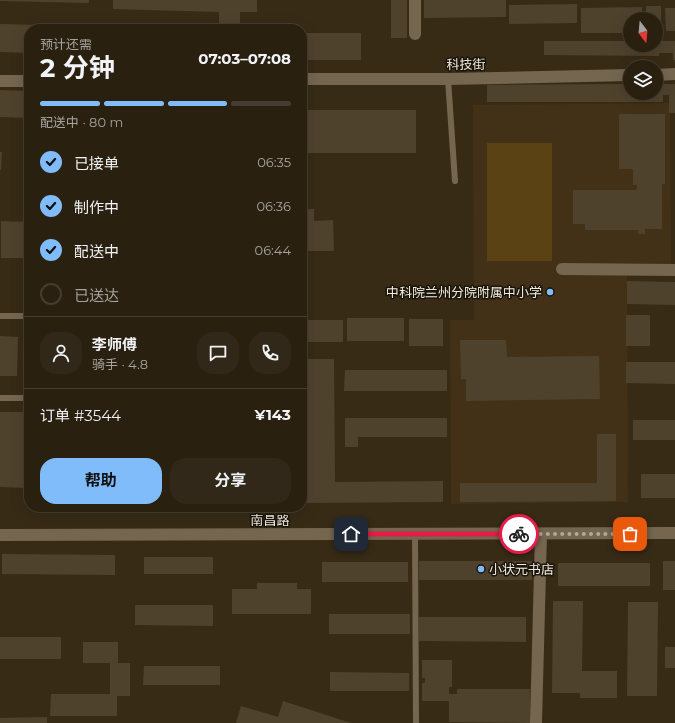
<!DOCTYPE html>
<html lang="zh">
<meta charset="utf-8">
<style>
:root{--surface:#292010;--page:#312819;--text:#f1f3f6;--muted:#a5a39f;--line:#453e30;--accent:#81bcfa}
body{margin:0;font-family:Montserrat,"Noto Sans SC",sans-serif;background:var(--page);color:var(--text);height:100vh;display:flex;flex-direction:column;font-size:15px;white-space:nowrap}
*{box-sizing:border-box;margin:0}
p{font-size:13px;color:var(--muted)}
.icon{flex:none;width:22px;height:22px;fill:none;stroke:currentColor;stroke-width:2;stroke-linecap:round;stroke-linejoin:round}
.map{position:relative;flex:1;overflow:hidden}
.details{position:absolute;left:24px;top:24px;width:283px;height:488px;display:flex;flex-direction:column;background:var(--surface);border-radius:16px;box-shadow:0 4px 16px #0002,0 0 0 1px var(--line)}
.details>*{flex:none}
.needle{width:26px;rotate:164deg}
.fabs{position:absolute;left:623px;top:12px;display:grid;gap:8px}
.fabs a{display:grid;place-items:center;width:40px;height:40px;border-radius:50%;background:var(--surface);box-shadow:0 4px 16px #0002,0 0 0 1px var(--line);font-size:20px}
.pin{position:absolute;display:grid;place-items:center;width:34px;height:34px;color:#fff;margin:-17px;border-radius:8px;box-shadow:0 2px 6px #0006}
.courier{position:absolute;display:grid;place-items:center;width:40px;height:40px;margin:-20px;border:3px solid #e11d48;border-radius:50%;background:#fff;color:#222;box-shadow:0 1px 5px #0007}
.summary em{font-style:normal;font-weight:700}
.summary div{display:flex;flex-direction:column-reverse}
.summary{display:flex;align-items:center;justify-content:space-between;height:68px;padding:0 16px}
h1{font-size:26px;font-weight:700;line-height:30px}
.bar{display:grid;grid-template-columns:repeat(4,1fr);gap:6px 4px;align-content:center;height:48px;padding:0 16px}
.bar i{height:5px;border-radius:3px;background:var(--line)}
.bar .current{background:var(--accent)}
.bar p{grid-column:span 4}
.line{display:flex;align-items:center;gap:10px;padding:0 16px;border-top:1px solid var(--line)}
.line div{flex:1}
.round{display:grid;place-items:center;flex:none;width:42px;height:42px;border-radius:16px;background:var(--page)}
ol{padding:0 16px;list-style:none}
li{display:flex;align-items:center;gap:12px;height:44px}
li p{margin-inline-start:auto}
li .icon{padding:4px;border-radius:50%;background:var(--accent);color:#111;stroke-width:4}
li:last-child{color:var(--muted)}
li i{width:22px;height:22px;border:2px solid var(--line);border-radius:50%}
.primary-button{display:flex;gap:8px;margin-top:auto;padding:8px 16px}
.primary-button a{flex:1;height:46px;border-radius:16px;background:var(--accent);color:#111;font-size:16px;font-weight:700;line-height:46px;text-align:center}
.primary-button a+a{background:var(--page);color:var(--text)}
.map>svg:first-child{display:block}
</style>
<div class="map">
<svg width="675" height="723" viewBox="0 0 675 723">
<rect width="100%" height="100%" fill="#372b16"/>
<path fill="#423116" d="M 670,103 L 671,264 L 627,264 L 628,502 L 451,504 L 450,320 L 474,320 L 473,105 Z"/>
<path fill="#5a4214" d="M 487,143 L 552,143 L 552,261 L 487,261 Z"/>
<path fill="#4f422d" d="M 0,0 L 89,0 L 89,3 L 0,1 Z
M 113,0 L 257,0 L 257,12 L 240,12 L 240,23 L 219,23 L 219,12 L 113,9 Z
M 391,0 L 407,0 L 407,38 L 391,38 Z
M 424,0 L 506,0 L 506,17 L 424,18 Z
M 577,4 L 577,23 L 509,24 L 509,5 Z
M 646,6 L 661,6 L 661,31 L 656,31 L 656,19 L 646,19 Z
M 642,7 L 642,19 L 630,19 L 630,33 L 581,33 L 581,8 Z
M 665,8 L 675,8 L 675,31 L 666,31 Z
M 0,24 L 79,26 L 79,29 L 29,29 L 29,53 L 0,52 Z
M 302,33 L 361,33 L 361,60 L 302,60 Z
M 544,41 L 630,41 L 630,45 L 656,45 L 656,41 L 675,41 L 675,60 L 673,60 L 673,53 L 659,53 L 659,56 L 544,55 Z
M 630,84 L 630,93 L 656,93 L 656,84 L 675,84 L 675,113 L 669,113 L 669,95 L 663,95 L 663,102 L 487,102 L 487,85 Z
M 0,90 L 29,91 L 29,118 L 0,117 Z
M 302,110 L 416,110 L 416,153 L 302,153 Z
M 619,114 L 665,114 L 665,184 L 662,184 L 662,229 L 645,229 L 645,234 L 638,234 L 638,230 L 585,230 L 585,224 L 573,224 L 573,190 L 637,190 L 637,185 L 633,185 L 633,169 L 619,169 Z
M 0,152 L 2,152 L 1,170 L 0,170 Z
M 302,209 L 314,209 L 314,221 L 333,220 L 334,251 L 302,251 Z
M 1,221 L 29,222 L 29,258 L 1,258 Z
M 627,281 L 675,282 L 675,305 L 627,304 Z
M 626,315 L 650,315 L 650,346 L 626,346 Z
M 347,318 L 404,318 L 404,341 L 347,341 Z
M 409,319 L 443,319 L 443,346 L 409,346 Z
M 302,320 L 343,320 L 343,342 L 302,342 Z
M 0,336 L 18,337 L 17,376 L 0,376 Z
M 460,340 L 506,340 L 507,357 L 599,356 L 600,399 L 466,401 L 466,379 L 461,379 Z
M 307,359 L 334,359 L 335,482 L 443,481 L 443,502 L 302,503 L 302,469 L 308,469 Z
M 626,362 L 675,362 L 675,384 L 626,383 Z
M 345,370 L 447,370 L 447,391 L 344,391 Z
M 0,412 L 29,412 L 29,488 L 0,487 Z
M 345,418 L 447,418 L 447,437 L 358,437 L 358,447 L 345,447 Z
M 633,420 L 675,420 L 675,440 L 633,440 Z
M 597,434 L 616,434 L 616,501 L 460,502 L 460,483 L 597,483 Z
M 641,474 L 675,474 L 675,498 L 641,498 Z
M 2,554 L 115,555 L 115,575 L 2,574 Z
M 144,557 L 213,557 L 213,574 L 144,574 Z
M 419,561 L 532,561 L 532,580 L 419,580 Z
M 663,561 L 675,561 L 675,590 L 663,590 Z
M 322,562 L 408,562 L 408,582 L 322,582 Z
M 558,563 L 650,563 L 650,586 L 558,586 Z
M 257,583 L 297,583 L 297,589 L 311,589 L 311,614 L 232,614 L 232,589 L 257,589 Z
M 553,601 L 583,601 L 582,671 L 617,671 L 617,698 L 580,698 L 580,693 L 552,693 Z
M 628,602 L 658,602 L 657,696 L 627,696 Z
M 135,605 L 213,605 L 213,626 L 135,625 Z
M 329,614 L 410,614 L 410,634 L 329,634 Z
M 419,617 L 526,617 L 526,642 L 419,641 Z
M 0,637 L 61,637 L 61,659 L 0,659 Z
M 83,642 L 118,642 L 118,663 L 130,663 L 130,696 L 117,696 L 117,716 L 50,716 L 51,694 L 110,694 L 110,663 L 83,663 Z
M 665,647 L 675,647 L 675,668 L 665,668 Z
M 422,660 L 452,660 L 452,687 L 449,687 L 449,694 L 457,694 L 457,689 L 530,689 L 530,723 L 449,722 L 449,701 L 422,701 L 422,683 L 425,683 L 425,678 L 422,678 Z
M 144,666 L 220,666 L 220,685 L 143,685 Z
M 330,672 L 409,673 L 409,691 L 330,691 Z
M 283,701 L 351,723 L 236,723 L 241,706 L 278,717 Z
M 47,717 L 47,723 L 0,723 L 0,718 Z"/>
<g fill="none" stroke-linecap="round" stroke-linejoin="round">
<path stroke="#74664f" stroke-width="6" d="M 448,79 L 455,181
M 0,316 L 29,316
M 0,398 L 29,398
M 415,534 L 416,723"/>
<path stroke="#74664f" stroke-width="12" d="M 415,34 L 415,0
M 656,75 L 675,74
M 302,79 L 448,79 L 630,75
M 0,81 L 29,81
M 562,269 L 675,270
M 536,722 L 541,534"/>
<path stroke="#74664f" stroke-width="12" d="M 0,535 L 675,533"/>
</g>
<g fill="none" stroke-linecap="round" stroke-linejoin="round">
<path stroke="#b2a899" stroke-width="4" stroke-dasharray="0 7.2" d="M 519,534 L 630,534"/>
<path stroke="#e11d48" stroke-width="5" d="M 351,534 L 519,534"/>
</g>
<g fill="#81bcfa" stroke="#1a140b" stroke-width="1.5">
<circle cx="550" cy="292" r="4"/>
<circle cx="481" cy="569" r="4"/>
</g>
<g text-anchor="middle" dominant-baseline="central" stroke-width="3" stroke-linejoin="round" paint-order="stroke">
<g font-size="13" fill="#f4ecdf" stroke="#1a140b">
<text transform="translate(466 64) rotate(-1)">科技街</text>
<text x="270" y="520">南昌路</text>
</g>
<g font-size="13" fill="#f4ecdf" stroke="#1a140b" text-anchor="end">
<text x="542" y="292">中科院兰州分院附属中小学</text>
<text x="489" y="569" text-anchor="start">小状元书店</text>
</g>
</g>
</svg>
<div class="fabs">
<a><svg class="needle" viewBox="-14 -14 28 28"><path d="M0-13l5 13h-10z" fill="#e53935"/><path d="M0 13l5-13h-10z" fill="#a5a39f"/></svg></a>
<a><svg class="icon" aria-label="layers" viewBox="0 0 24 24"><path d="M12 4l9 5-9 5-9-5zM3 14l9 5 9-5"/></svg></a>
</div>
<div class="pin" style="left:630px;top:534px;background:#ea580c"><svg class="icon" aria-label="bag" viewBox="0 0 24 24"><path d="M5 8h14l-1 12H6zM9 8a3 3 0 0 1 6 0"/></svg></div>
<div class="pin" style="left:351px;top:534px;background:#1f2937"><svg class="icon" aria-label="home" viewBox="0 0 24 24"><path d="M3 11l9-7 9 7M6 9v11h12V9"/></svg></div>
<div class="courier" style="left:519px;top:534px"><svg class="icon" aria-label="bike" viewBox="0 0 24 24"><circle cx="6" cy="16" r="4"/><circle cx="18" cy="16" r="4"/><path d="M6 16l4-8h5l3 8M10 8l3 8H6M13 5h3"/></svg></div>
<section class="details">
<div class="summary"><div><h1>2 分钟</h1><p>预计还需</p></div><em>07:03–07:08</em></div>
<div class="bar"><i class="current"></i><i class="current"></i><i class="current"></i><i></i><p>配送中 · 80 m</p></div>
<ol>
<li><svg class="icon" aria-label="check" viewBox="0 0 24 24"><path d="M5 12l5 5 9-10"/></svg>已接单<p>06:35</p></li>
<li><svg class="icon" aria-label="check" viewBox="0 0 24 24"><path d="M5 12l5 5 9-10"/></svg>制作中<p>06:36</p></li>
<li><svg class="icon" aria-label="check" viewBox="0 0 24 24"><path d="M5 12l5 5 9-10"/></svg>配送中<p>06:44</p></li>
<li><i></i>已送达</li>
</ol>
<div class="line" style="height:72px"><a class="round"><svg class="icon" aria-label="person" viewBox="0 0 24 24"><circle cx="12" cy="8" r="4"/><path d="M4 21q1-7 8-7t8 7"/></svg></a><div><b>李师傅</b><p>骑手 · 4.8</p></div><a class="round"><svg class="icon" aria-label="chat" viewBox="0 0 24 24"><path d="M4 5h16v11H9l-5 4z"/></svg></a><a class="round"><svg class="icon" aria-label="phone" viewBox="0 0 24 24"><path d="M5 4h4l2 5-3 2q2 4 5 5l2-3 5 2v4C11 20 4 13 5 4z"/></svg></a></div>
<div class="line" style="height:52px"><div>订单 #3544</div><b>¥143</b></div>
<div class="primary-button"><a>帮助</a><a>分享</a></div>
</section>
</div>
